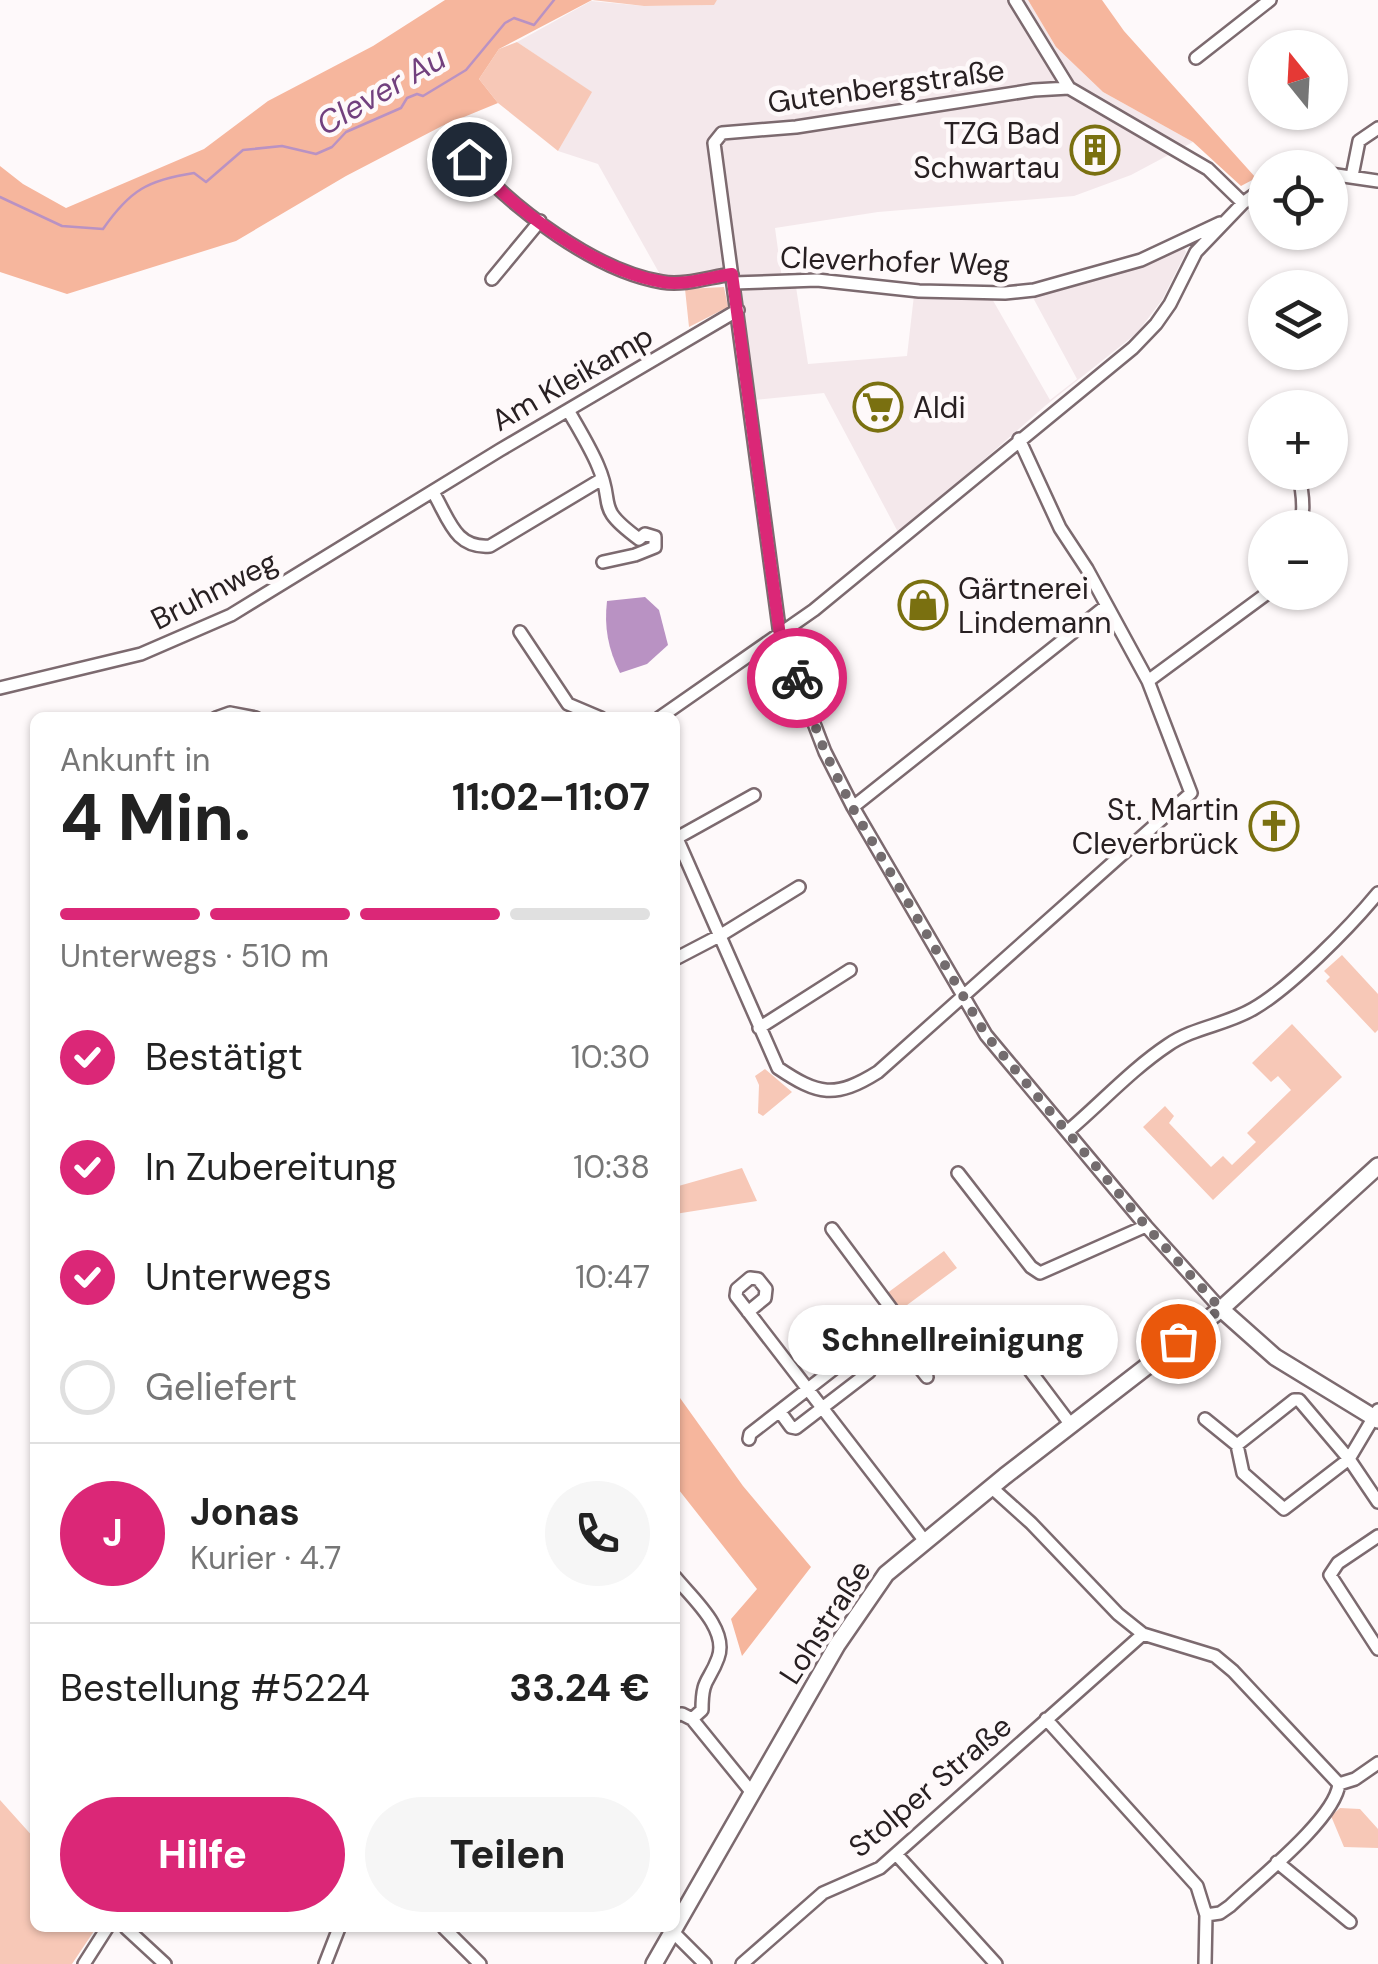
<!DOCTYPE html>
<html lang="de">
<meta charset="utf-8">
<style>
:root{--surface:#fff;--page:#f6f6f6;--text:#222;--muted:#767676;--line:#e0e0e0;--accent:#db2777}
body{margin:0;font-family:"DM Sans",sans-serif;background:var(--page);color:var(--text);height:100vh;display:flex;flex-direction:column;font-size:38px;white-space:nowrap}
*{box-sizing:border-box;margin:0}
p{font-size:32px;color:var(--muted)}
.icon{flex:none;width:55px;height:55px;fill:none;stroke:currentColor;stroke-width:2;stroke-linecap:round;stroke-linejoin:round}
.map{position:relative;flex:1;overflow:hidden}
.drawer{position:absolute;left:30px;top:712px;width:650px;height:1220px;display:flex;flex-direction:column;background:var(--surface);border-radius:15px;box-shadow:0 2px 8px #0004}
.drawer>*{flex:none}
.needle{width:65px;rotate:342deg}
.controls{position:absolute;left:1248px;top:30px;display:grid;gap:20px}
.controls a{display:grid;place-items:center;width:100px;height:100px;border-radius:50%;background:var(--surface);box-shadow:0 2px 8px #0004;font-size:50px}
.pin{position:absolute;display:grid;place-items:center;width:85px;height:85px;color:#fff;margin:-42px;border:5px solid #fff;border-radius:50%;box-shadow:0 2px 10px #0007}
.courier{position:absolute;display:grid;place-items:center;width:100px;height:100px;margin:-50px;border:8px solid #db2777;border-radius:50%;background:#fff;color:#222;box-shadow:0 2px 12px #0007}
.bubble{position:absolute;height:70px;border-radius:35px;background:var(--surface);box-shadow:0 2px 8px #0004;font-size:32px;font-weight:800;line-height:70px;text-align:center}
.head em{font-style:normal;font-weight:800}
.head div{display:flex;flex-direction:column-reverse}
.head{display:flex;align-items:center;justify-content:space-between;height:170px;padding:0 30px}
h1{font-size:65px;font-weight:800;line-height:75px}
.bar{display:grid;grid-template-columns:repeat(4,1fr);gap:15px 10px;align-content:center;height:120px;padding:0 30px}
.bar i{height:12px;border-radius:8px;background:var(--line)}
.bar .current{background:var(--accent)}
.bar p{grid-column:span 4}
.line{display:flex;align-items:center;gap:25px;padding:0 30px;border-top:2px solid var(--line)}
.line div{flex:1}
.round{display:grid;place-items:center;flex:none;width:105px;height:105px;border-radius:52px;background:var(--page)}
ol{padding:0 30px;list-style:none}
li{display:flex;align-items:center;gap:30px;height:110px}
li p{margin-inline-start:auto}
li .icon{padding:10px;border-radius:50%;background:var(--accent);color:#fff;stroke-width:4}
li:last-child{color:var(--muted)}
li i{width:55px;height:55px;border:5px solid var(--line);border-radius:50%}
.button{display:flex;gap:20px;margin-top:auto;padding:20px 30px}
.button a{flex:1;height:115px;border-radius:60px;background:var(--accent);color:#fff;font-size:40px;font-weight:800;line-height:115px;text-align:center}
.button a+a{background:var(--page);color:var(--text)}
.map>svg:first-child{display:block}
</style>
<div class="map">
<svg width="1378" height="1964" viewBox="0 0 1378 1964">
<rect width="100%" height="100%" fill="#fef9fa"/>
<path fill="#f4e8eb" d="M 717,0 L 1028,0 L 1056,47 L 1103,92 L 1193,142 L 1131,175 L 1074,196 L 878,212 L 775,228 L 783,286 L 796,287 L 808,364 L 907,356 L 914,295 L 991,297 L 1050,400 L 1077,379 L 1031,294 L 1068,288 L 1143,264 L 1182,245 L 1186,252 L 1162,300 L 1137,333 L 1045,406 L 899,534 L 824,393 L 754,400 L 739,277 L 662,278 L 598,164 L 558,151 L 591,92 L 517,42 L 591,1 L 644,6 L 713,5 Z"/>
<path fill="#f7c8b7" d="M 592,0 L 717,0 L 714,5 L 644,6 Z
M 517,42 L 592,92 L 558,151 L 498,103 L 479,79 L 499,49 Z
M 724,287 L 728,307 L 689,327 L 685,289 Z
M 1342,955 L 1378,994 L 1378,1030 L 1375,1033 L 1326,981 L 1330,977 L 1324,971 Z
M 1292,1024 L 1342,1077 L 1213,1200 L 1143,1127 L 1165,1106 L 1174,1116 L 1169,1123 L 1211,1167 L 1223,1156 L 1232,1165 L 1256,1142 L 1247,1133 L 1291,1090 L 1278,1076 L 1271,1082 L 1252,1063 Z
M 765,1069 L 792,1092 L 763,1116 L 758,1113 L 759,1085 L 755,1076 Z
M 742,1168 L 757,1201 L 675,1214 L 675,1187 Z
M 944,1251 L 957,1268 L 899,1311 L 886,1294 Z
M 0,1800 L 35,1839 L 35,1928 L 96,1928 L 72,1964 L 0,1964 Z
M 1340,1808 L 1360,1809 L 1378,1829 L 1378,1848 L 1344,1847 L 1331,1816 Z"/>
<path fill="#f6b69d" d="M 445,0 L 592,0 L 499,49 L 479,79 L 498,103 L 442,126 L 346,176 L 236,241 L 67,294 L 0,272 L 0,166 L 23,184 L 66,208 L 204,149 L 268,101 L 373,46 Z
M 1028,0 L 1102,0 L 1124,31 L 1256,178 L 1241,186 L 1193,142 L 1103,92 L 1056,47 Z
M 675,1391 L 743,1486 L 811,1567 L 742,1656 L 731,1619 L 757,1589 L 675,1485 Z"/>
<path fill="#b992c3" d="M 645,597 L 659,610 L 668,645 L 647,664 L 620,673 C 608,649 604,627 607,601 Z"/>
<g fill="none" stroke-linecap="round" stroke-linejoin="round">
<path stroke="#b992c3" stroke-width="2.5" d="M 0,197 L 62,226 L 103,229 C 130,190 148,180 194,173 L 206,182 L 243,150 L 282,146 L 316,154 L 332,147 L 346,132 L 401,108 L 407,98 L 417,94 L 423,96 L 466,70 L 505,23 L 514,18 L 534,25 L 554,0"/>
<g stroke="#7c6a6f" stroke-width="16">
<path id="street" d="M 1015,0 L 1069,88 L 1208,169 L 1243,203
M 1196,58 L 1270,0
M 1069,88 L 1034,90 L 796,127 L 722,133 L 714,143 L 780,635 L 825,752 L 853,807 L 986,1035 L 1146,1226 L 1221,1309
M 469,159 C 514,209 595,271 662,282 C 684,286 710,277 732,274
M 1330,174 L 1378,181
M 1352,176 L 1359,141 L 1378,128
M 492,279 L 540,221
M 733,283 L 817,280 L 919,291 L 1005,293 L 1034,290 L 1141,260 L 1220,223
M 568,410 C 578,428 590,447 598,466 C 616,507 593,505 639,539 L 645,534 L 655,537 L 655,547 L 635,555 L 603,562
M 1298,474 C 1303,492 1305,509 1300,528
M 433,492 C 449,519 455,549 490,546 L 602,479
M 520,632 L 568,704 L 601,718
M 1148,681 L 1269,592
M 0,688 L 141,654 L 231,615 L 500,450 L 738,310
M 216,718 L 230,713 L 256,718
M 659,718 L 814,610 L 1133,348 L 1156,324 L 1170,304 L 1196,252 L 1243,203 L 1265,187
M 853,807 L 1106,606
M 675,834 L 778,1068 C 818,1095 835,1099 878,1072 L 1191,793 L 1148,681 L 1087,569 L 1060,528 L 1019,439
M 675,839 L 754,795
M 675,959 L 721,935 L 799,887
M 759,1028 L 850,970
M 1068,1131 C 1101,1103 1132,1069 1168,1045 C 1194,1027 1226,1025 1253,1009 C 1290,988 1350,927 1378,893
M 958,1173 L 1031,1267 L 1040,1273 L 1146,1226
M 748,1312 L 765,1298 L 766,1289 L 758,1279 L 750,1278 L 737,1289 L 736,1296 L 924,1540
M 889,1329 L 927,1377
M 997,1338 L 1004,1336 L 1071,1425
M 1378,1410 L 1349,1459 L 1378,1502
M 780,1412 L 791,1427 L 796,1428 L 869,1372 L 857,1353
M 1205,1419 L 1237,1445 L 1294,1400 L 1299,1400 L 1349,1459 L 1284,1509 L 1243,1473 L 1237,1445
M 749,1439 L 750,1434 L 894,1322 L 893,1311 L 832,1229
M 991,1487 L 1031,1523 L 1118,1614 L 1143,1634 L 1215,1656 L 1233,1671 L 1339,1784 C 1335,1819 1257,1880 1230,1906 L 1220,1913 L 1206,1915
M 1378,1536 L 1338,1563 L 1330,1575 L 1378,1649
M 675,1577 C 691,1597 729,1629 718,1658 C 709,1683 702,1677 702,1710 L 692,1719
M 675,1715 L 682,1714 L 692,1719 L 753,1794
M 1046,1719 L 1197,1886 L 1206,1915 L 1205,1964
M 1339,1784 L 1355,1779 L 1378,1763
M 896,1854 L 996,1964
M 1277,1862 L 1350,1922
M 126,1928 L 165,1964
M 444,1928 L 480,1964
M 673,1932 L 705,1964
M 84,1964 L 107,1928
M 325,1964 L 339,1928
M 742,1964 L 823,1893 L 880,1868 L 1143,1634"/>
</g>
<g stroke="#7c6a6f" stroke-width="20">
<path id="secondary" d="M 1221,1309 L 1275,1357 L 1378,1420
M 654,1964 L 837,1645 L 886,1574 L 1005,1476 L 1221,1309 L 1378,1166"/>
</g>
<use href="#street" stroke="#fff" stroke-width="11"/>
<use href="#secondary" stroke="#fff" stroke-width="15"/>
</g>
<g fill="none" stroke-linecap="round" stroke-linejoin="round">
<path stroke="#736c6e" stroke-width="10" stroke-dasharray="0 18" d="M 797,678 L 825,752 L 852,807 L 986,1035 L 1146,1226 L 1221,1309 L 1178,1341"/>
<path stroke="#db2777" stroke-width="12" d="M 469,159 C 514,209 595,271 663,282 C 684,286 710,277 732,274 L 780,636 L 797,678"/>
</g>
<defs>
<g id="building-ring" transform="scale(2.5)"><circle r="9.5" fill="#fef9fa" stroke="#7a7010" stroke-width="1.5"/><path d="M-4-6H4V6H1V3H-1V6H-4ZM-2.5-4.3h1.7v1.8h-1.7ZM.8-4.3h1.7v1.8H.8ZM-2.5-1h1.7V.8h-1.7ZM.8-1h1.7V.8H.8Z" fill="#7a7010"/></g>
<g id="supermarket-ring" transform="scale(2.5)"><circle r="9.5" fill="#fef9fa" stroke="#7a7010" stroke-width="1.5"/><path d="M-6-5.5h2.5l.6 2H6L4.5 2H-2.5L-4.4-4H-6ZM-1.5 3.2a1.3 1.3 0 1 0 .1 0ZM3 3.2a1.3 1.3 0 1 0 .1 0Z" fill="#7a7010"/></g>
<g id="shop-ring" transform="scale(2.5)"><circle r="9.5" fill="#fef9fa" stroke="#7a7010" stroke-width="1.5"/><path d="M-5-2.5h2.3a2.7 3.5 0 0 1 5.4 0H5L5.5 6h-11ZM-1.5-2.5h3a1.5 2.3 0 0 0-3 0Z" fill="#7a7010"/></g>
<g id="church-ring" transform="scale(2.5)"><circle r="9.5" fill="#fef9fa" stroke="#7a7010" stroke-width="1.5"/><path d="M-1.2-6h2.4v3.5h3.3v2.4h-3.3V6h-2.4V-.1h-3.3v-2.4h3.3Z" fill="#7a7010"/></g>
</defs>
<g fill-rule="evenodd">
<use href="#building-ring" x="1095" y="150"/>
<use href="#supermarket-ring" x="878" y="407"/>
<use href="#shop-ring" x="923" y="605"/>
<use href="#church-ring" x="1274" y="826"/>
</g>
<g text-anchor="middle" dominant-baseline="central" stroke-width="9" stroke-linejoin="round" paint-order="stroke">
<g font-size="30" fill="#282022" stroke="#fef9fa">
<text transform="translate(886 86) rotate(-8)">Gutenbergstraße</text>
<text transform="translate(895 261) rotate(2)">Cleverhofer Weg</text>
<text transform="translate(572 378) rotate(-30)">Am Kleikamp</text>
<text transform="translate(214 590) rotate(-27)">Bruhnweg</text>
<text transform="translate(825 1622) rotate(-57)">Lohstraße</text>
<text transform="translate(930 1786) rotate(-40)">Stolper Straße</text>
</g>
<g font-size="30" fill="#282022" stroke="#fef9fa" text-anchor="end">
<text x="1060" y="133">TZG Bad<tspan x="1060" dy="34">Schwartau</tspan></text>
<text x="913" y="407" text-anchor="start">Aldi</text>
<text x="958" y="588" text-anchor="start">Gärtnerei<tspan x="958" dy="34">Lindemann</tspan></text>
<text x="1239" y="809">St. Martin<tspan x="1239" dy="34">Cleverbrück</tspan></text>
</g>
<g font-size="32" font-style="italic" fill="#72407e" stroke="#fef9fa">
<text transform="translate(381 91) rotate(-30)">Clever Au</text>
</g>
</g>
</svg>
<div class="controls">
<a><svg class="needle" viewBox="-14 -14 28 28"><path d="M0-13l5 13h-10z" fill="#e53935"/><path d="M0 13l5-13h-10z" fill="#767676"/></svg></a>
<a><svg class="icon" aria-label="locate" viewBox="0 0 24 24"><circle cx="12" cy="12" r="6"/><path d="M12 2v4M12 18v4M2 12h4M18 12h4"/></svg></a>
<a><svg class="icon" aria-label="layers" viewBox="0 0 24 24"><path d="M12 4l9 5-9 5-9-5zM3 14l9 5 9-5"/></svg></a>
<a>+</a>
<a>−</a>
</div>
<div class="pin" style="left:1178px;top:1341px;background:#ea580c"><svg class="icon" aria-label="bag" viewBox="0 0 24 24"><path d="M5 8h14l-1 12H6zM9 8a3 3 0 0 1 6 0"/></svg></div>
<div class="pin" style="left:469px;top:159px;background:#1f2937"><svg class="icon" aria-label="home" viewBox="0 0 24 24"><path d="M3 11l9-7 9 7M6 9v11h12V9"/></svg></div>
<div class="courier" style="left:797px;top:678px"><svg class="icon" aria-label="bike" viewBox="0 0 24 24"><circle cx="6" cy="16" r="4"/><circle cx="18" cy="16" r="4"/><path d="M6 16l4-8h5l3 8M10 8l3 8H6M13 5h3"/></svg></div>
<div class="bubble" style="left:788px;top:1305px;width:330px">Schnellreinigung</div>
<section class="drawer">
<div class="head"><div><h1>4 Min.</h1><p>Ankunft in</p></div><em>11:02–11:07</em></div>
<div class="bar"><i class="current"></i><i class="current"></i><i class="current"></i><i></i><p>Unterwegs · 510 m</p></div>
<ol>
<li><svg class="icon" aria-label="check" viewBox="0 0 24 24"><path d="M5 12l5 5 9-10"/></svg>Bestätigt<p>10:30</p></li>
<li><svg class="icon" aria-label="check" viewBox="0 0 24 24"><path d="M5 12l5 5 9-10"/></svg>In Zubereitung<p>10:38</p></li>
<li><svg class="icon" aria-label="check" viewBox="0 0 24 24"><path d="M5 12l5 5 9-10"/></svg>Unterwegs<p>10:47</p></li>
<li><i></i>Geliefert</li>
</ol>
<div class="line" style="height:180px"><b class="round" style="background:var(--accent);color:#fff">J</b><div><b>Jonas</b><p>Kurier · 4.7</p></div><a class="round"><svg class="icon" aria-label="phone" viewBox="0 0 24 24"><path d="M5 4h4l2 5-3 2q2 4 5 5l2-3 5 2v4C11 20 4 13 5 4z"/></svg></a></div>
<div class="line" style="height:130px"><div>Bestellung #5224</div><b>33.24 €</b></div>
<div class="button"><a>Hilfe</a><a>Teilen</a></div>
</section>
</div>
